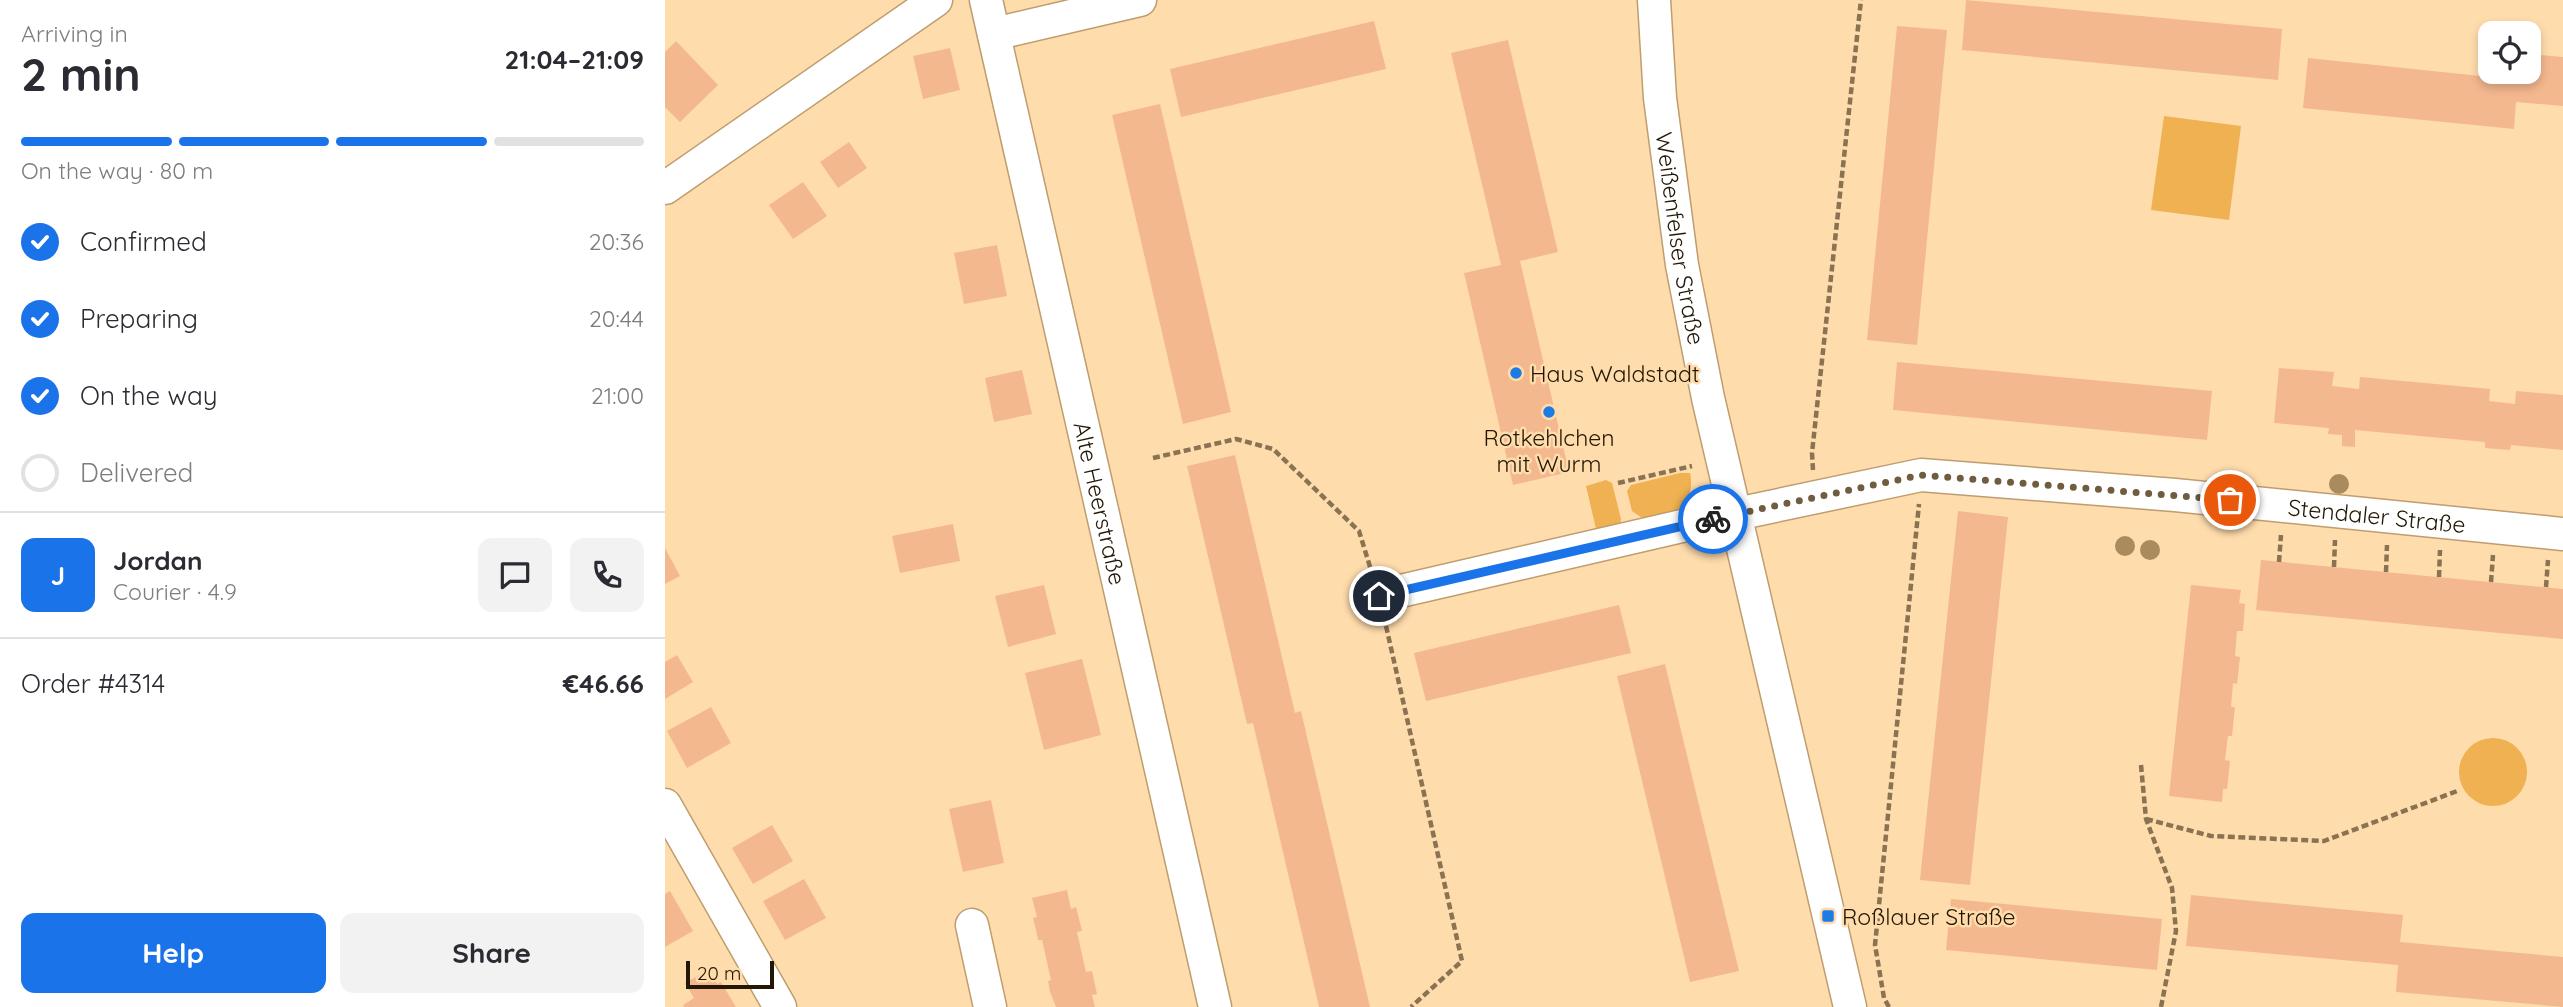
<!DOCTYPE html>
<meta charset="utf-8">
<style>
:root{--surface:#fff;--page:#f2f2f3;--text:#2b2b33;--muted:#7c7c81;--line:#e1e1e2;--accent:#1a73e8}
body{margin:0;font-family:Quicksand,sans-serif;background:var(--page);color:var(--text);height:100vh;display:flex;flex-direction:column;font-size:26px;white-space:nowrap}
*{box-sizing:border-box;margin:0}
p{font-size:23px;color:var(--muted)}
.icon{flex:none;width:38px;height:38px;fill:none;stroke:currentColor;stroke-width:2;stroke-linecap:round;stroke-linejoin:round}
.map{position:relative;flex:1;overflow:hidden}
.sheet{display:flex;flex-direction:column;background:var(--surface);width:665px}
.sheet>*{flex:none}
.fabs{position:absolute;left:1813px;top:21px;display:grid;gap:14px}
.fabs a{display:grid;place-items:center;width:63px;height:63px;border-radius:14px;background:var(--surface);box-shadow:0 4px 10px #0003;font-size:35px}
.scale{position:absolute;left:21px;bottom:18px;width:88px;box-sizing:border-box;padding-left:7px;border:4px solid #231705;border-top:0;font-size:19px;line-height:24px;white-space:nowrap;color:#231705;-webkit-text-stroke:5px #ffdcac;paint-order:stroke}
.pin{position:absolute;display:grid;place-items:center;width:60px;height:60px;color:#fff;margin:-30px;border:4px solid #fff;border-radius:50%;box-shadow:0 2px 7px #0007}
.courier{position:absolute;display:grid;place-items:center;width:70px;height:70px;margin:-35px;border:5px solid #1a73e8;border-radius:50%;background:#fff;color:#222;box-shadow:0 2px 9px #0007}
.head em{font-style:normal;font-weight:800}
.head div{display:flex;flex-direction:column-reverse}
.head{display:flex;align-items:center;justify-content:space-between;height:119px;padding:0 21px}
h1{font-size:46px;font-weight:800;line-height:52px}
.bar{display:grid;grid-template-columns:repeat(4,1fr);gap:10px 7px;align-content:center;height:84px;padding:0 21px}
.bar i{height:9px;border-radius:5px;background:var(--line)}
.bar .active{background:var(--accent)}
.bar p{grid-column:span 4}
.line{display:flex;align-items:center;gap:18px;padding:0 21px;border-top:2px solid var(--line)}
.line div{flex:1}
.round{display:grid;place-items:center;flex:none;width:74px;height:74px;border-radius:14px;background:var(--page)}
ol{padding:0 21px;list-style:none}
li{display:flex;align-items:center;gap:21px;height:77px}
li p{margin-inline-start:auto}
li .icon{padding:7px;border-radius:50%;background:var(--accent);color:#fff;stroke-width:4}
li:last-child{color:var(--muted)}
li i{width:38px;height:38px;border:4px solid var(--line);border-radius:50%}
.button{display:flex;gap:14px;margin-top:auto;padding:14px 21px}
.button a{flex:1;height:80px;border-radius:14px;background:var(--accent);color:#fff;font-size:28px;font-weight:800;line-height:80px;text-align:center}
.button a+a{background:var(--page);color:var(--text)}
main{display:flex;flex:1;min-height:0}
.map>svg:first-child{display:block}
</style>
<main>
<section class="sheet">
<div class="head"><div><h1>2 min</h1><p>Arriving in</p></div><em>21:04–21:09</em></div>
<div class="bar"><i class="active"></i><i class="active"></i><i class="active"></i><i></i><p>On the way · 80 m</p></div>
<ol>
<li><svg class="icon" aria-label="check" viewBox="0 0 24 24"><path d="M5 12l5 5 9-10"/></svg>Confirmed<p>20:36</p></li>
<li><svg class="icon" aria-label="check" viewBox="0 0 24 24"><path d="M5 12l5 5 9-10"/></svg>Preparing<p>20:44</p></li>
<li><svg class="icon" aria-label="check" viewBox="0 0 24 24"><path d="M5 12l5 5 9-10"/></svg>On the way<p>21:00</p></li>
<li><i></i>Delivered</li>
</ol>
<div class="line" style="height:126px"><b class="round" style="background:var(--accent);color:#fff">J</b><div><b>Jordan</b><p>Courier · 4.9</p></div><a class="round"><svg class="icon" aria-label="chat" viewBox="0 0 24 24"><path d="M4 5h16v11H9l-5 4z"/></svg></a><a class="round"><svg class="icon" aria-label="phone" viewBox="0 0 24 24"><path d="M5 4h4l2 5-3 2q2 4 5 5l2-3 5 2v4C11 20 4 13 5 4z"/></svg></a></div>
<div class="line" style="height:91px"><div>Order #4314</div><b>€46.66</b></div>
<div class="button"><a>Help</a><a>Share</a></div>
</section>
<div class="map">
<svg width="1898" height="1007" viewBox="0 0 1898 1007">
<rect width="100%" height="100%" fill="#ffdcac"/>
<path fill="#efb151" d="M 1499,116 L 1576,126 L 1564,220 L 1486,210 Z
M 1015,473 L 1025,473 C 1029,490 1022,509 1005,517 C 999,520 990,521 983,522 L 967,511 L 962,491 L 966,485 Z
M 941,480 L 947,483 L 956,519 L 955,527 L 932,533 L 921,486 Z
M1794 772a34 34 0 1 1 68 0a34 34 0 1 1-68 0Z"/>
<path fill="#f4b88f" d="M 1301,0 L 1617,29 L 1613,80 L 1297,50 Z
M 709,21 L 721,69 L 516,117 L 505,69 Z
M 1232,26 L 1282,30 L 1252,345 L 1202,340 Z
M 843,40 L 893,252 L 855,261 L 904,472 L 848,485 L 799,273 L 836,265 L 786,53 Z
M 11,41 L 53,85 L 15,122 L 0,107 L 0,52 Z
M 285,48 L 295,90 L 258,99 L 248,56 Z
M 1864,54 L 1898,57 L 1898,106 L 1851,102 L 1849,129 L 1638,108 L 1643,58 L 1854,80 L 1855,72 L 1864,72 Z
M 495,104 L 566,412 L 518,424 L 447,115 Z
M 184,142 L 202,168 L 173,188 L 155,162 Z
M 138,182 L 162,216 L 128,239 L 104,205 Z
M 332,245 L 342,296 L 299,304 L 289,253 Z
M 1232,362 L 1547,391 L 1542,440 L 1228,410 Z
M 1614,368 L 1669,372 L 1667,386 L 1694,389 L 1695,377 L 1825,389 L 1824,401 L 1850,404 L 1851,391 L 1898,395 L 1898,450 L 1846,445 L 1845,450 L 1820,448 L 1820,442 L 1690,430 L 1690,447 L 1677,446 L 1677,435 L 1663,434 L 1664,428 L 1609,423 Z
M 357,370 L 367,414 L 329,422 L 320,378 Z
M 570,455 L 630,713 L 636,711 L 705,1007 L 654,1007 L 588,723 L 582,724 L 522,466 Z
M 1293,511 L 1343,517 L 1305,885 L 1255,880 Z
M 288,524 L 295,561 L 235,573 L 227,536 Z
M 0,548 L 15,576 L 0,584 Z
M 1596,560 L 1898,589 L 1898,639 L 1591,610 Z
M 379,585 L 391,634 L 343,647 L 330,596 Z
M 1526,585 L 1576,590 L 1574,603 L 1580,604 L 1578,631 L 1572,631 L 1570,656 L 1575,657 L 1572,684 L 1568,683 L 1566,707 L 1570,707 L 1567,736 L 1563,736 L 1560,760 L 1565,761 L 1562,789 L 1558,789 L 1557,802 L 1504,796 Z
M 954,605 L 966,653 L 761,701 L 749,653 Z
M 12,655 L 28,682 L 0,699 L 0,662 Z
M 417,659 L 436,735 L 379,750 L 360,673 Z
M 1000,664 L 1074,971 L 1025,982 L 952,676 Z
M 46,707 L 66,743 L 22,768 L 2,731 Z
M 326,800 L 339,863 L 298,872 L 284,809 Z
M 107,825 L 128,861 L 88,884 L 67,848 Z
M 139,879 L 161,918 L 120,940 L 98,901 Z
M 402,890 L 406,909 L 411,907 L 417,931 L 412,932 L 421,972 L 427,971 L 432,994 L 427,995 L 430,1007 L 391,1007 L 385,992 L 383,981 L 386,980 L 377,940 L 373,940 L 371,930 L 368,918 L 372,917 L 367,898 Z
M 5,891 L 28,931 L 0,947 L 0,894 Z
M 1526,895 L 1738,915 L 1735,942 L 1898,957 L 1898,1007 L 1731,992 L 1733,965 L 1521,946 Z
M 1286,899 L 1497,919 L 1492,970 L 1281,950 Z
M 44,969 L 52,984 L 56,982 L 71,1007 L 19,1007 L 18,1005 L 29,998 L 20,983 Z"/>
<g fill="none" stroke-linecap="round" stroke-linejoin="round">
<g stroke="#be9d6f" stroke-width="35">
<g id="minor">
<path id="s1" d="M 321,0 L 550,1007"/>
<path id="s2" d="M 989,0 L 995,98 L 1017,265 L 1043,398 L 1185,1007"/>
<path d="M 329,34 L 475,0"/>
<path d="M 0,188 L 271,0"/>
<path id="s3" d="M 714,596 L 1043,520 L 1256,475 L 1510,495 L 1898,534"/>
<path d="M 0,805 L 115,1007"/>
<path d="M 307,925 L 325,1007"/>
</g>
</g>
<path stroke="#897353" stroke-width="4.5" stroke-dasharray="7 3.5" stroke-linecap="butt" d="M 488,458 L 571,439 L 608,449 L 694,531 L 706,570
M 1148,470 L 1147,453 L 1196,0
M 953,483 L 1027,466
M 1614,562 L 1616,535
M 1669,567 L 1670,540
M 1721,572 L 1722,545
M 1774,577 L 1775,550
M 1826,582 L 1828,555
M 1881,587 L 1883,560
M 721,626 L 797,961 L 746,1007
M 1476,765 L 1481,819 L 1507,888 L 1511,931 L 1496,1007
M 1481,819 L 1546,836 L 1659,841 L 1795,790
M 1224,1007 L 1219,998 L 1210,945 L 1254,504"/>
<use href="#minor" stroke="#fff" stroke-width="32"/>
</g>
<g fill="#aa8b5d">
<circle cx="1674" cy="484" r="10"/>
<circle cx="1460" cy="546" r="10"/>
<circle cx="1485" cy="550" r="10"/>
</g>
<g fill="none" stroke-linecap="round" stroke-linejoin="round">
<path stroke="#705c3f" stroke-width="7" stroke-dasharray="0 12.6" d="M 1048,519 L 1256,475 L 1565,500"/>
<path stroke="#1a73e8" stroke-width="9" d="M 714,596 L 1048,519"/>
</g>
<g fill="#1f7be4" stroke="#ffdcac" stroke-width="2.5">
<circle cx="851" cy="373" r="7"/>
<circle cx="884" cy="412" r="7"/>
<rect x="1156" y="909" width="14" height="14" rx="3.5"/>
</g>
<g text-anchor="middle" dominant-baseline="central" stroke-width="5" stroke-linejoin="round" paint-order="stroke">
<g font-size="23" fill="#231705" stroke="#ffdcac">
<text stroke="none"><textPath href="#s2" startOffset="240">Weißenfelser Straße</textPath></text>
<text stroke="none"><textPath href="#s1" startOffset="516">Alte Heerstraße</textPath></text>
<text stroke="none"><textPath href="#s3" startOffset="1013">Stendaler Straße</textPath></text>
</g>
<g font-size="23" fill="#231705" stroke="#ffdcac" text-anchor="start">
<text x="865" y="373">Haus Waldstadt</text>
<text x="884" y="437" text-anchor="middle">Rotkehlchen<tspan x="884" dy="26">mit Wurm</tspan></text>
<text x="1177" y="916">Roßlauer Straße</text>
</g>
</g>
</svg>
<div class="fabs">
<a><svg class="icon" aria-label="locate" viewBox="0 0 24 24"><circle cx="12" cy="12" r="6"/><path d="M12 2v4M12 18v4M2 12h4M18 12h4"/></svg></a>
</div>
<div class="scale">20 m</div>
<div class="pin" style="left:1565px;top:500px;background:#ea580c"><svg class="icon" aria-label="bag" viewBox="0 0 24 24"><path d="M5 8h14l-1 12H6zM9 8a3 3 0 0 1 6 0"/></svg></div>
<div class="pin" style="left:714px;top:596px;background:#1f2937"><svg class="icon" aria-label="home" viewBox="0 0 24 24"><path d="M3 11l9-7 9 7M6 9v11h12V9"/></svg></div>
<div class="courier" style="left:1048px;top:519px"><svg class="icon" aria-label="bike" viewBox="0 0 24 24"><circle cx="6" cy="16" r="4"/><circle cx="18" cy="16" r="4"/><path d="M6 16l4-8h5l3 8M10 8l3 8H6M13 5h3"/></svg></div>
</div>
</main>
